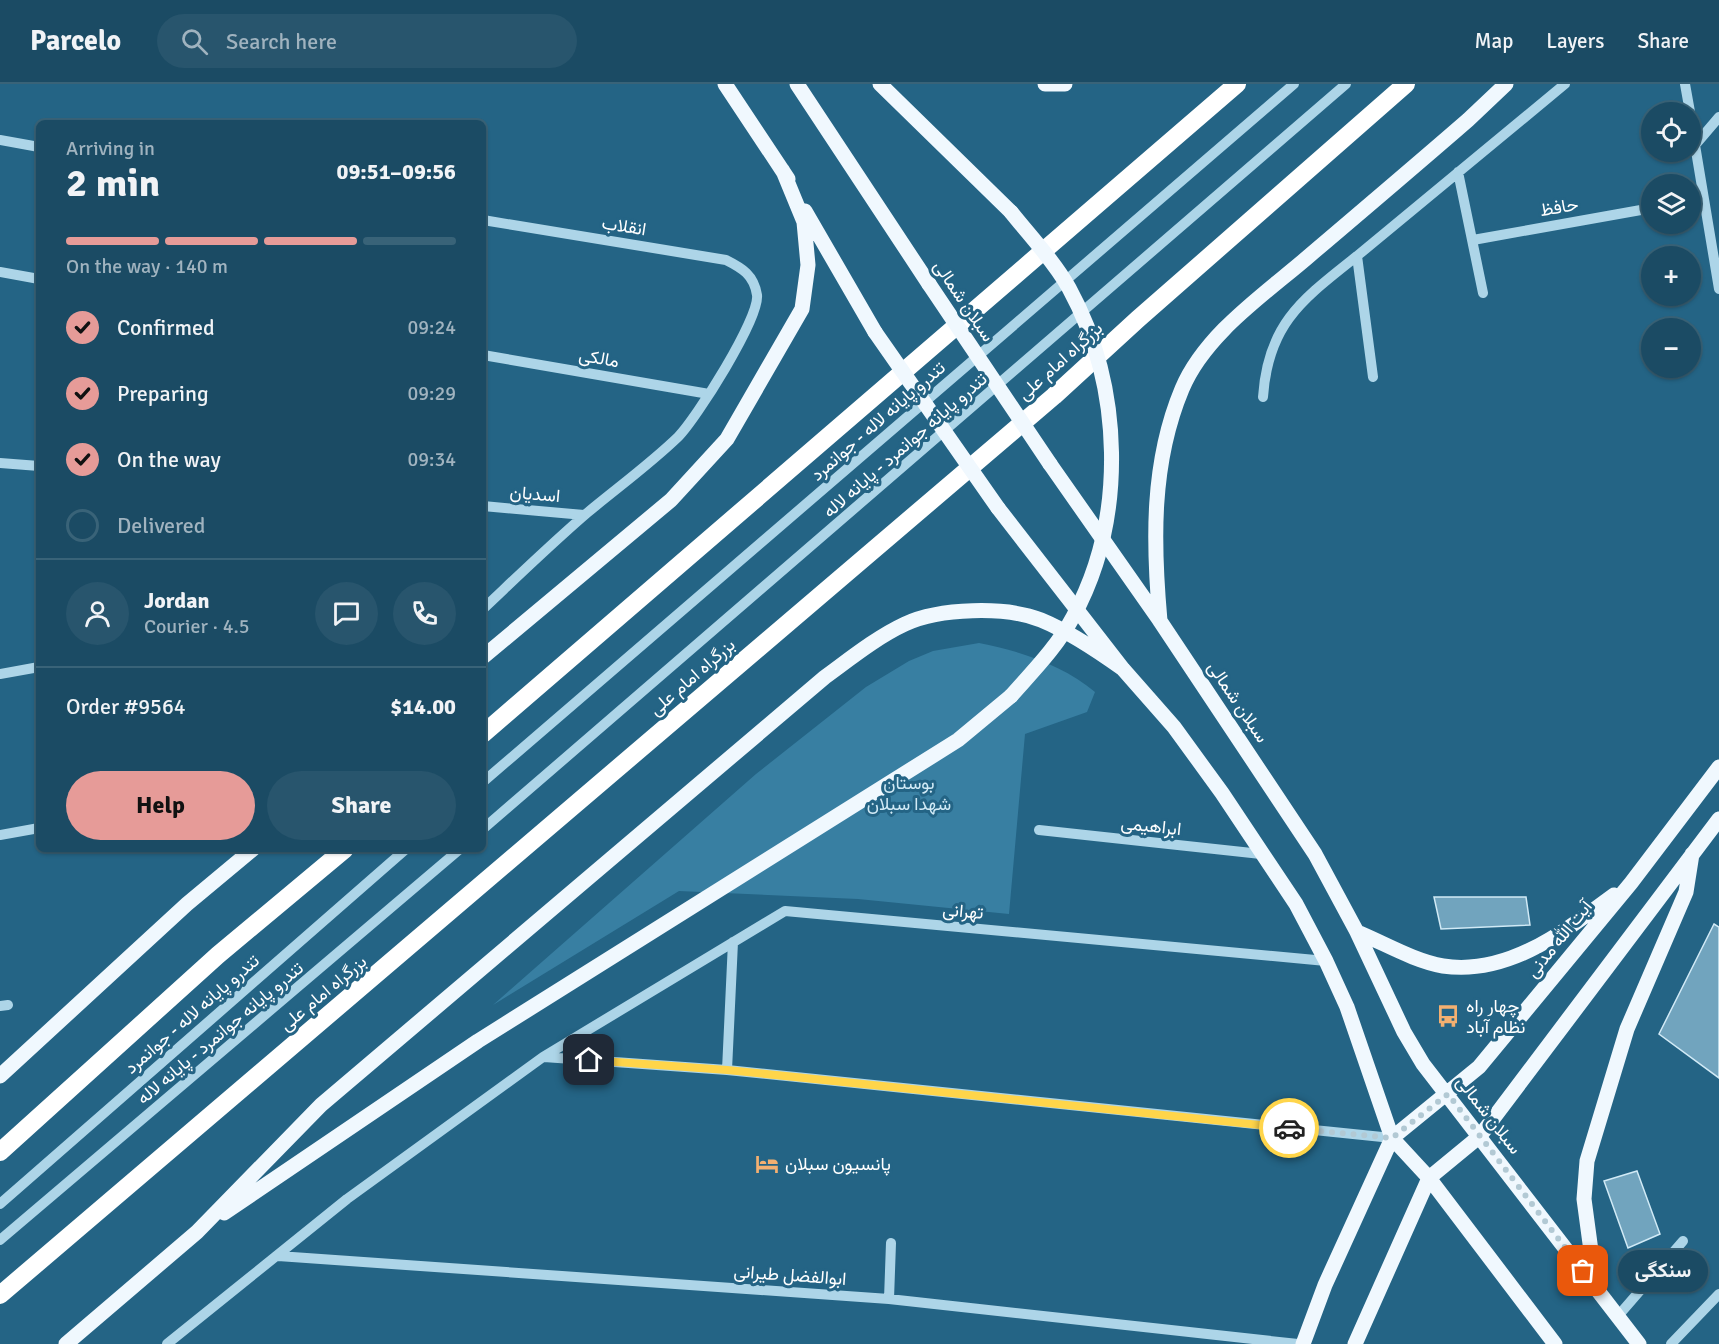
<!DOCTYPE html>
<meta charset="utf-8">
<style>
:root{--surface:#1b4b64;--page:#28556d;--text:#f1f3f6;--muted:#a0b3bf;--line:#396378;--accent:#e69b98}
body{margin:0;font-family:Signika,Vazirmatn,sans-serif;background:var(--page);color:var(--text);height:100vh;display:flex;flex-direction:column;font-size:22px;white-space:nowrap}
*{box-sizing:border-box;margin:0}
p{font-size:20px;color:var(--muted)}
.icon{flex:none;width:33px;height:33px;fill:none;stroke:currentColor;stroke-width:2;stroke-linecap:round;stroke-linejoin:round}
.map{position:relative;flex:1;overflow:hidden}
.side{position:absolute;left:36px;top:36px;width:450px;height:732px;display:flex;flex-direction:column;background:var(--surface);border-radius:9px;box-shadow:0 2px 4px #0004,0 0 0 2px var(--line)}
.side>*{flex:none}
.tools{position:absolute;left:1641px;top:18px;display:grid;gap:12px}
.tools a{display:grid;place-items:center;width:60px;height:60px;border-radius:50%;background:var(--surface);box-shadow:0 2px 4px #0004,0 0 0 2px var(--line);font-size:30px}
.pin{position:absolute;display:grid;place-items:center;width:51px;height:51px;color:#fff;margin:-26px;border-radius:12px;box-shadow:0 3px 9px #0006}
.courier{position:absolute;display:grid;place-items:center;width:60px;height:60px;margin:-30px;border:4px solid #ffd54a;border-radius:50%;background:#fff;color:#222;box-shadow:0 2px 8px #0007}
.bubble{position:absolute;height:42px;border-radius:21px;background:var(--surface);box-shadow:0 2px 4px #0004,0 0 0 2px var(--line);font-size:20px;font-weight:700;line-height:42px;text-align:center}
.head em{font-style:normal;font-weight:700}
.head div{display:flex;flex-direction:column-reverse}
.head{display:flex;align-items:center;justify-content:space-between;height:102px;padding:0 30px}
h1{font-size:39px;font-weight:700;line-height:45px}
.bar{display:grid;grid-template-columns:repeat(4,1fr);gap:9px 6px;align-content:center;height:72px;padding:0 30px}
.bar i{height:8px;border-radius:4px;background:var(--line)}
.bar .active{background:var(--accent)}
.bar p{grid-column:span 4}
.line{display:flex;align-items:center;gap:15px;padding:0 30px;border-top:2px solid var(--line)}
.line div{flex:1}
.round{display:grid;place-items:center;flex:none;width:63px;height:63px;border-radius:32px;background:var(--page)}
ol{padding:0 30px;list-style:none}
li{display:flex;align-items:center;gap:18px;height:66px}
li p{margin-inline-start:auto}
li .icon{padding:6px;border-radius:50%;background:var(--accent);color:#111;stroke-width:4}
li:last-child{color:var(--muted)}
li i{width:33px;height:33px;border:3px solid var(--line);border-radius:50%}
.button{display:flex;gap:12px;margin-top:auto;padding:12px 30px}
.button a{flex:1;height:69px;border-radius:36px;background:var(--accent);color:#111;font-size:24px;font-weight:700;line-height:69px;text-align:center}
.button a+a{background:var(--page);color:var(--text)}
header{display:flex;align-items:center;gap:36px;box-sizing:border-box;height:84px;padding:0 30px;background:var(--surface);border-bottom:2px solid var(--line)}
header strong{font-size:28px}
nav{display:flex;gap:33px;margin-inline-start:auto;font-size:21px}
.search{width:420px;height:54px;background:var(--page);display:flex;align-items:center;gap:15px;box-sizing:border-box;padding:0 21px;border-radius:33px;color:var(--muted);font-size:22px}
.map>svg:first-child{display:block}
</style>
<header>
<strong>Parcelo</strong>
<div class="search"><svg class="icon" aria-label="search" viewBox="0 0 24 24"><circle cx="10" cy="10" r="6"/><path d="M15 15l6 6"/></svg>Search here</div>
<nav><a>Map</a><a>Layers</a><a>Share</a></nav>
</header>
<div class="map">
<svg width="1719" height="1260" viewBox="0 0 1719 1260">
<rect width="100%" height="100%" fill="#246485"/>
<path fill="#387fa2" d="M 979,559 C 1020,567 1063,581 1095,608 L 1087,628 L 1025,650 L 1009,830 L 858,815 L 679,807 L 493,921 L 756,690 L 866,603 L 909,577 L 933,567 Z"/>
<path fill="#71a4be" stroke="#d1eaf6" stroke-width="1.5" d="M 1434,813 L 1526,813 L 1530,841 L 1441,845 Z
M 1714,840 L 1719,843 L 1719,994 L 1659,950 Z
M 1637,1087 L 1660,1150 L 1628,1164 L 1604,1097 Z"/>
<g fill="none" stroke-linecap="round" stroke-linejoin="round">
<path stroke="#add5e8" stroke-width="10" d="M 1685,0 L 1690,28
M 1690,31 L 1719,205
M 0,56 L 39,63
M 1696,60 L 1719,33
M 1458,88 L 1483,209
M 1690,116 L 1703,114
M 483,136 L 726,176 C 742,184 754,191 757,211 C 760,234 696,335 678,353 C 650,380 617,404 587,429 C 551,460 517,493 483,525
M 1473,156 L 1652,124
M 0,188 L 39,195
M 483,271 L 709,310
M 1373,293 L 1357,172 L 1565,0
M 1263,313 C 1268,239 1303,215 1357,172
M 0,379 L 39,382
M 483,422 L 584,431
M 0,590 L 39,583
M 483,698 L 1294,0
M 483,745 L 1346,0
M 1039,746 L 1261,770
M 0,751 L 39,744
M 0,922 L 8,921
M 544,973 L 727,986 L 1392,1054
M 727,986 L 733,858
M 0,1120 L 406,765
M 0,1156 L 460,765
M 278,1172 L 889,1215 L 1298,1260
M 889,1215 L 891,1159
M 1618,1232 L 1683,1157
M 167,1260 L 347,1115 L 543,973 L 785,827 L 1326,877
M 1671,1260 L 1719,1210"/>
<path stroke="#f0f8fe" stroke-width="15" d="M 725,0 L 788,95
M 797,0 L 929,200
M 880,0 L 1011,128
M 1045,0 L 1065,0
M 805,127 L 875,248
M 1050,380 L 1160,537 L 1315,770 L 1357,848 L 1404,948 L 1423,980 L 1639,1260
M 998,424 L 1123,585 L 1174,643 L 1222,709 L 1296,820 L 1326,877 L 1347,923 L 1392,1054 L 1429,1094 L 1555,1260
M 1160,537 C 1153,459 1151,379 1182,305 C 1205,250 1265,210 1309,172 C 1362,127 1415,82 1468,36 L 1506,0
M 483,573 L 671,416 L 727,355 L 802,225 L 808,181 L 804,138 L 783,87
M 1357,848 C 1384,859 1414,877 1443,882 C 1508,892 1565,847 1614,811
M 0,992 L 187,820 L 253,765
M 224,1129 L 478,957 L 958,656 L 1011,612
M 1596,1204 L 1584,1115 L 1587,1077 L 1627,945 L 1686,808 L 1692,770
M 66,1260 L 197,1148 L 321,1021 L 825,593 C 851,574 877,553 905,540 C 939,524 1006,522 1041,536 C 1070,548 1098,567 1123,585
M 1303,1260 L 1325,1201 L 1392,1054 L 1479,983 L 1631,799 L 1719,683
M 1355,1260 L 1429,1094 L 1480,1052 L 1719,735"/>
<path stroke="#fff" stroke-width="18" d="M 483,650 L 1237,0
M 0,1068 L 218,871 L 345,765
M 0,1211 L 1054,312 L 1138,235 L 1406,0"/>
<path stroke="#f0f8fe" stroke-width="15" d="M 1011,128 C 1030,152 1054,177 1069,204 C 1123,303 1127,434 1073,533 C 1057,563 1033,587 1011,612
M 929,200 L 1050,380
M 875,248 L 998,424"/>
</g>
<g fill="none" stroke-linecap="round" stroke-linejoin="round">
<path stroke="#b2c9d4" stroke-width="6" stroke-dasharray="0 10.8" d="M 1289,1044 L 1392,1054 L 1448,1010 L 1583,1187"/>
<path stroke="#ffd54a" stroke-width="8" d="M 589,976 L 727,986 L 1289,1044"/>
</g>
<defs>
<g id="bus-bare" transform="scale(1.8)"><path d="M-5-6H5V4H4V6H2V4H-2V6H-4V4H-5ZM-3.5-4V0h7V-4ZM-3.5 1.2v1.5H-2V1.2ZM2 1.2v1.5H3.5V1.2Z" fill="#f3b071" stroke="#246485" stroke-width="2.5" paint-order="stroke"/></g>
<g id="hotel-bare" transform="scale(1.8)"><path d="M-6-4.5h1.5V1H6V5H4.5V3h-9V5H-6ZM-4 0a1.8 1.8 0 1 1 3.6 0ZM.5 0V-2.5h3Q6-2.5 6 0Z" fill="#f3b071" stroke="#246485" stroke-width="2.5" paint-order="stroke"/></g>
</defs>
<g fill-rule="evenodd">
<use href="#bus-bare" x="1448" y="932"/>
<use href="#hotel-bare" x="767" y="1080"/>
</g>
<g text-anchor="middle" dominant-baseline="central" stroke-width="6" stroke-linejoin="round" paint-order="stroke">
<g font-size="18" fill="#fff" stroke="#246485">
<text transform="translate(1559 123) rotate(-10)">حافظ</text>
<text transform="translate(624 142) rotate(9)">انقلاب</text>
<text transform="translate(964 217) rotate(56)">سبلان شمالی</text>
<text transform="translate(599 274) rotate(10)">مالکی</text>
<text transform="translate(1060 277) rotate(-42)">بزرگراه امام علی</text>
<text transform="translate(878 337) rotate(-41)">تندرو پایانه لاله - جوانمرد</text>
<text transform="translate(905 361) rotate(-41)">تندرو پایانه جوانمرد - پایانه لاله</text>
<text transform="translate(535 410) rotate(5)">اسدیان</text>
<text transform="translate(692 593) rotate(-41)">بزرگراه امام علی</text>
<text transform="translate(1238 618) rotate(56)">سبلان شمالی</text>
<text transform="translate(1151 742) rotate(6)">ابراهیمی</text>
<text transform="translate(963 827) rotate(5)">تهرانی</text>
<text transform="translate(1559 855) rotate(-51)">آیت الله مدنی</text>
<text transform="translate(323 909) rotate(-40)">بزرگراه امام علی</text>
<text transform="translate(192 930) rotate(-41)">تندرو پایانه لاله - جوانمرد</text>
<text transform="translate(220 949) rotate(-40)">تندرو پایانه جوانمرد - پایانه لاله</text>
<text transform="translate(1489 1031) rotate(52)">سبلان شمالی</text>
<text transform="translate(790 1191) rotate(4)">ابوالفضل طیرانی</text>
</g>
<g font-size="18" fill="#d1eaf6" stroke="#246485">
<text x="909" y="699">بوستان<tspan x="909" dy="21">شهدا سبلان</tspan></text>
</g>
<g font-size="18" fill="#fff" stroke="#246485" text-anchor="start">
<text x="1466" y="922">چهار راه<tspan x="1466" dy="21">نظام آباد</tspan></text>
<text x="785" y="1080">پانسیون سبلان</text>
</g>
</g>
</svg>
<div class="tools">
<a><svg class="icon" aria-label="locate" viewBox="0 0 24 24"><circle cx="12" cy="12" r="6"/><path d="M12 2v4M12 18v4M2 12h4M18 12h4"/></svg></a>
<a><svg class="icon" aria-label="layers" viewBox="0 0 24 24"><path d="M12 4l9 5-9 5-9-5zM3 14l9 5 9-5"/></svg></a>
<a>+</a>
<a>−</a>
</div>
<div class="pin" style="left:1583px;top:1187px;background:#ea580c"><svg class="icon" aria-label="bag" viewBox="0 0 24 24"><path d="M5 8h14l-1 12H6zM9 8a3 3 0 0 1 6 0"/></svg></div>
<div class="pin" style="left:589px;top:976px;background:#1f2937"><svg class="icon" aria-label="home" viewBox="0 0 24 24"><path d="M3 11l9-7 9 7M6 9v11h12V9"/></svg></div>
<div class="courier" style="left:1289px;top:1044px"><svg class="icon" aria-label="car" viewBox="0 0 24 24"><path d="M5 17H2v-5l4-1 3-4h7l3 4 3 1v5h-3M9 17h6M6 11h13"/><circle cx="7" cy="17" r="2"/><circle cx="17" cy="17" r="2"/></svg></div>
<div class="bubble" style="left:1618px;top:1166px;width:90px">سنکگی</div>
<section class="side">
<div class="head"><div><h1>2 min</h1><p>Arriving in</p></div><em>09:51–09:56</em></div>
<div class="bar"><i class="active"></i><i class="active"></i><i class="active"></i><i></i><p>On the way · 140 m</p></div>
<ol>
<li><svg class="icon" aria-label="check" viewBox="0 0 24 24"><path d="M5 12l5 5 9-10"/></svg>Confirmed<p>09:24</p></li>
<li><svg class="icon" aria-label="check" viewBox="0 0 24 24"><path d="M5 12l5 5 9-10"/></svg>Preparing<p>09:29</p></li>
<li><svg class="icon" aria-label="check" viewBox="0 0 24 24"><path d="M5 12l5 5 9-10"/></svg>On the way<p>09:34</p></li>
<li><i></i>Delivered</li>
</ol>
<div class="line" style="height:108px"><a class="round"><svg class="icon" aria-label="person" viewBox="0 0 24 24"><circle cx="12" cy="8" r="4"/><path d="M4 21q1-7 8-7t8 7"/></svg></a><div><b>Jordan</b><p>Courier · 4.5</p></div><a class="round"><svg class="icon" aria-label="chat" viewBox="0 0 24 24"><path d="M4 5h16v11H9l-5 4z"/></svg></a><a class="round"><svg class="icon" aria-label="phone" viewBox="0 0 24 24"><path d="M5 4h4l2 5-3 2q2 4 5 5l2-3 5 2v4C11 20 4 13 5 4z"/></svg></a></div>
<div class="line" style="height:78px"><div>Order #9564</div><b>$14.00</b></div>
<div class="button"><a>Help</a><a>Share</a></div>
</section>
</div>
